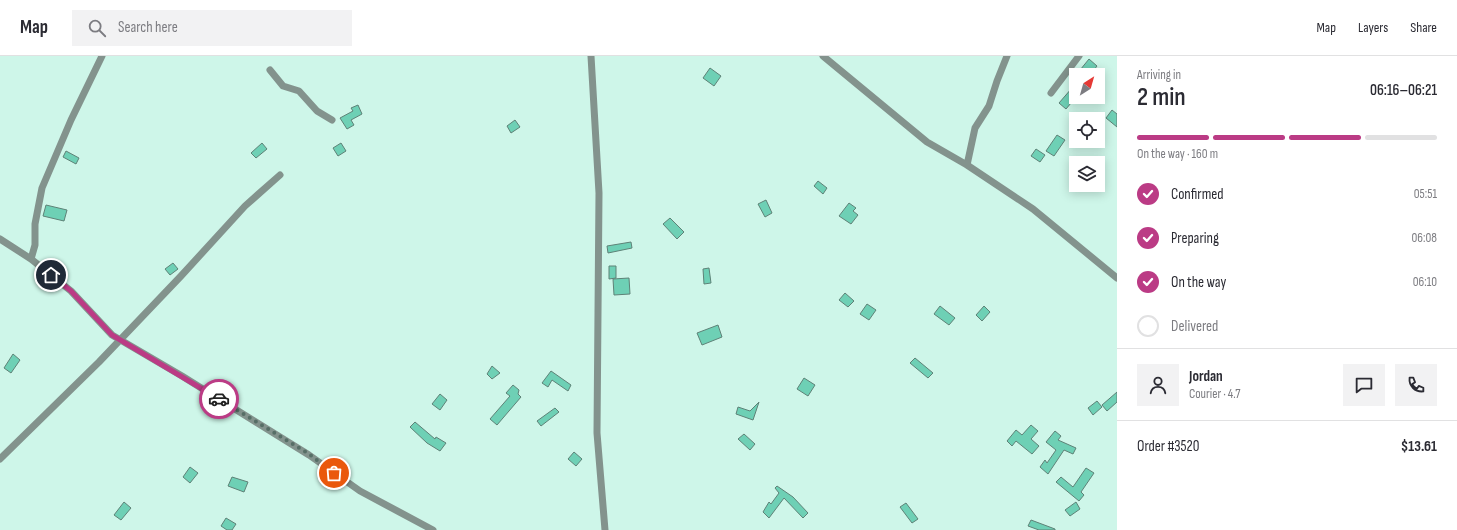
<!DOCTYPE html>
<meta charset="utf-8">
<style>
:root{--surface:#fff;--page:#f2f2f3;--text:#2b2b33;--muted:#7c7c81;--line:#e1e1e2;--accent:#bb3b85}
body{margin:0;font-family:"Sofia Sans Condensed",sans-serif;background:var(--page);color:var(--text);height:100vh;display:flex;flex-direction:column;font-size:15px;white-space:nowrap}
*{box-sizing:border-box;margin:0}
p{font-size:13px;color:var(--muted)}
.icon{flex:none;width:22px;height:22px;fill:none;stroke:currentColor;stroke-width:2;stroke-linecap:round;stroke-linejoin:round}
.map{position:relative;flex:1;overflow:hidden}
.details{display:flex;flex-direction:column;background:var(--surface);width:340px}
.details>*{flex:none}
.needle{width:26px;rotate:37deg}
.controls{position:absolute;left:1069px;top:12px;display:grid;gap:8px}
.controls a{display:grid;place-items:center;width:36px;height:36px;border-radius:0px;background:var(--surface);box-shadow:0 2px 10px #0003;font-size:20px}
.pin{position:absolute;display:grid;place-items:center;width:34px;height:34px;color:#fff;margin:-17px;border:2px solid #fff;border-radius:50%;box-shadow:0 1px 4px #0007}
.courier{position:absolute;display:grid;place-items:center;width:40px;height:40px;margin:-20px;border:3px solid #bb3b85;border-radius:50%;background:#fff;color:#222;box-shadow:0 1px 5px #0007}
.headline em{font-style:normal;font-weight:600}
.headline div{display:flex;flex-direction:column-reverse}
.headline{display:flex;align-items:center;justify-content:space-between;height:68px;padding:0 20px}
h1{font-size:26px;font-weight:600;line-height:30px}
.bar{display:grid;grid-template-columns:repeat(4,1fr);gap:6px 4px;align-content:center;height:48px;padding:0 20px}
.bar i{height:5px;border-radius:3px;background:var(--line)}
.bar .active{background:var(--accent)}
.bar p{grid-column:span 4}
.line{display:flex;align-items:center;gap:10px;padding:0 20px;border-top:1px solid var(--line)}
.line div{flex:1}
.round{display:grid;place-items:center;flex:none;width:42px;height:42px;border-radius:0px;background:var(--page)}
ol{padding:0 20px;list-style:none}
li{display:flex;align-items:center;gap:12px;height:44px}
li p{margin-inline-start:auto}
li .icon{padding:4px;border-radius:50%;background:var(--accent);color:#fff;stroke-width:4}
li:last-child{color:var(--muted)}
li i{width:22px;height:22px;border:2px solid var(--line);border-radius:50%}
header{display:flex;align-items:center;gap:24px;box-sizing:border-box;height:56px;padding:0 20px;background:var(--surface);border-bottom:1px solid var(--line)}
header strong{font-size:19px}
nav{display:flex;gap:22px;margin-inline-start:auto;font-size:14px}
.search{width:280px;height:36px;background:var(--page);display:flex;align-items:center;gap:10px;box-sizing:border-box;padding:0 14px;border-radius:0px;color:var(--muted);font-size:15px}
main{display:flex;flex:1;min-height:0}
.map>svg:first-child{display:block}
</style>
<header>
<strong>Map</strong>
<div class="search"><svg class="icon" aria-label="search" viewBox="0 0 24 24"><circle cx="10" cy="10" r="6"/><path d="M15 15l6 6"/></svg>Search here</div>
<nav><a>Map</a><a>Layers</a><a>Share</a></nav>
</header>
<main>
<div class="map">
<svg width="1117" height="474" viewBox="0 0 1117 474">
<rect width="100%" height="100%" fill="#cef6e9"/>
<path fill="#6ed0b5" stroke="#5e8277" d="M 1089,3 L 1097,10 L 1090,19 L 1076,19 Z
M 710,12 L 721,20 L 714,30 L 703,22 Z
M 1072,32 L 1076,36 L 1076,41 L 1066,53 L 1059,47 Z
M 358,49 L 362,58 L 351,64 L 354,69 L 347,73 L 340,62 L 353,55 L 351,52 Z
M 1112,54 L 1117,58 L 1117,71 L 1106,62 Z
M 515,64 L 520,71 L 511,77 L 507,70 Z
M 1057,79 L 1065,84 L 1054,100 L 1046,95 Z
M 262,87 L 267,93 L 256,102 L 251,97 Z
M 341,87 L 346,95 L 338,100 L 333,92 Z
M 1036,93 L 1045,99 L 1040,106 L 1031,100 Z
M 66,95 L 79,102 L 76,108 L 63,101 Z
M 818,125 L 827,132 L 823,138 L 814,130 Z
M 766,144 L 772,157 L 765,161 L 758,148 Z
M 849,147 L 856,152 L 853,155 L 858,159 L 851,168 L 839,160 Z
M 46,149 L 67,154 L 64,165 L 43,160 Z
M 670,162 L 684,176 L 677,183 L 663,168 Z
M 631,186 L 632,192 L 608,197 L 607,190 Z
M 173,207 L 178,213 L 170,219 L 165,213 Z
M 609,210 L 616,210 L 616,222 L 609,223 Z
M 709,212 L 711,227 L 704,228 L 703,213 Z
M 629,222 L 630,238 L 614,239 L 613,223 Z
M 845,237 L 854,245 L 848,251 L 839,244 Z
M 867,248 L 876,254 L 869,264 L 860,258 Z
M 940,250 L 955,262 L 949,269 L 934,258 Z
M 984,250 L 990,256 L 982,265 L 976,259 Z
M 718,269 L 722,281 L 702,289 L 697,277 Z
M 13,298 L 20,304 L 11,317 L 4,312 Z
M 915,302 L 933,317 L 928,322 L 910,307 Z
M 492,310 L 500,317 L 492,323 L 487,318 Z
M 551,315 L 571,329 L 568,335 L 552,324 L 548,331 L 542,327 Z
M 804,322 L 815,329 L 808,340 L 797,333 Z
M 513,329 L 519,334 L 518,338 L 521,341 L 497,369 L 490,363 L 510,340 L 506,337 Z
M 1117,336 L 1117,346 L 1107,355 L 1102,349 Z
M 440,338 L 447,344 L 440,354 L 432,348 Z
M 1097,345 L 1102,351 L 1093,359 L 1088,352 Z
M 759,346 L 753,364 L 736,358 L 738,351 L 750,355 Z
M 555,352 L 559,356 L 541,370 L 537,365 Z
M 415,366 L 435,383 L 436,381 L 446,387 L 440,395 L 427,387 L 410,371 Z
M 1031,369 L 1038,375 L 1031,383 L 1039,390 L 1032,398 L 1016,385 L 1012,390 L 1007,385 L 1016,374 L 1022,379 Z
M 1055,375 L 1061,380 L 1058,384 L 1076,392 L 1073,398 L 1064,394 L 1048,418 L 1040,411 L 1045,404 L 1047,407 L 1056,394 L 1046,386 Z
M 744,378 L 755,388 L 750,394 L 738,383 Z
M 574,396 L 582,403 L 576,410 L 568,403 Z
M 190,411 L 198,417 L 190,427 L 183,421 Z
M 1086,412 L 1094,417 L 1081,436 L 1084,439 L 1079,445 L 1056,426 L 1061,421 L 1073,431 Z
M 232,421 L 248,426 L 244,436 L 228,430 Z
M 777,430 L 793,441 L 808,457 L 803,462 L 784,442 L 769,462 L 763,456 L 769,446 L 771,448 L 779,437 L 775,432 Z
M 124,446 L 131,452 L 121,464 L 114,459 Z
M 1076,446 L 1080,453 L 1070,460 L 1065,454 Z
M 906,447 L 918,463 L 912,467 L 900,451 Z
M 226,462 L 236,468 L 232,474 L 227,474 L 221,470 Z
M 1031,464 L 1055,473 L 1055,474 L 1039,474 L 1028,470 Z"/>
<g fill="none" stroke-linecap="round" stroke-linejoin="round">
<path stroke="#83938d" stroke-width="7" d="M 591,0 L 599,137 L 597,377 L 605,474
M 823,0 L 927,86 L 967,109 L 1033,153 L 1117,222
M 270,14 L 283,30 L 299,35 L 317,55 L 332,64
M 1051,37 L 1079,0
M 967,109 L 975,72 L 989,50 L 997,25 L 1007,0
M 0,183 L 31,203 L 71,235 L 112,279 L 182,320 L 309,399 L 360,435 L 433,474
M 31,203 L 35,189 L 35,168 L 42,132 L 71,64 L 102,0
M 0,403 L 99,306 L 181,220 L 245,150 L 280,119"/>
</g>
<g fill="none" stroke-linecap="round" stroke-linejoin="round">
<path stroke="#566e66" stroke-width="4" stroke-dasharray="0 7.2" d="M 219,343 L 309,398 L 334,417"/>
<path stroke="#bb3b85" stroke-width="5" d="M 51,219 L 71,235 L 112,279 L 219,343"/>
</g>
</svg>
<div class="controls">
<a><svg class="needle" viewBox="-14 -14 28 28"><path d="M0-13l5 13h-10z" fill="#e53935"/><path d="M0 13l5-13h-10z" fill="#7c7c81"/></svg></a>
<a><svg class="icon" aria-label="locate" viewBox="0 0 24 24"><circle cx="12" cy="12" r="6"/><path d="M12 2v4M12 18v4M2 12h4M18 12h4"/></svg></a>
<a><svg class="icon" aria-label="layers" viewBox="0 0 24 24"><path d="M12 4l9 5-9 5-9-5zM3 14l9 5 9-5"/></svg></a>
</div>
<div class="pin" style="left:334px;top:417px;background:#ea580c"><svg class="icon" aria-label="bag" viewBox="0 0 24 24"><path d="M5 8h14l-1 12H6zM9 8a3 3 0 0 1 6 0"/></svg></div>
<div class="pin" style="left:51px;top:219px;background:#1f2937"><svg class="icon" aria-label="home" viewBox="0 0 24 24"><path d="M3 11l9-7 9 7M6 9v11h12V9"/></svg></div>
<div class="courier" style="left:219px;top:343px"><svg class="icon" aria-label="car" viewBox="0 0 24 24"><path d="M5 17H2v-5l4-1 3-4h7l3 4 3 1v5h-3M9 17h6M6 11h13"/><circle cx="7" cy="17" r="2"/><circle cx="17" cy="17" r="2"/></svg></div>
</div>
<section class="details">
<div class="headline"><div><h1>2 min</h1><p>Arriving in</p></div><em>06:16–06:21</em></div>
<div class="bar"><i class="active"></i><i class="active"></i><i class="active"></i><i></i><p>On the way · 160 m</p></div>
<ol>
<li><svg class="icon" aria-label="check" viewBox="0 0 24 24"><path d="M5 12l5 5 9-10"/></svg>Confirmed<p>05:51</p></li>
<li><svg class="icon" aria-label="check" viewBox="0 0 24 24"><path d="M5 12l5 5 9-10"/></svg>Preparing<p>06:08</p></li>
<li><svg class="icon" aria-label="check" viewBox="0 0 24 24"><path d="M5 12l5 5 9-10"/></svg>On the way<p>06:10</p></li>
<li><i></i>Delivered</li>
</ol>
<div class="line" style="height:72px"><a class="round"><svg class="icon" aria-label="person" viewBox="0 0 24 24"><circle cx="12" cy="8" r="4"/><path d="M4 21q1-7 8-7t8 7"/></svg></a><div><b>Jordan</b><p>Courier · 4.7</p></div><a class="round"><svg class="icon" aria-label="chat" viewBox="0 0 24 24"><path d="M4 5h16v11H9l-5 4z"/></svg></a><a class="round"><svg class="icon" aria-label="phone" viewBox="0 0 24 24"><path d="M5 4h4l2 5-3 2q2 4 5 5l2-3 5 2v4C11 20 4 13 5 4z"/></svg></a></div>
<div class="line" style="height:52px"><div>Order #3520</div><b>$13.61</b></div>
</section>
</main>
